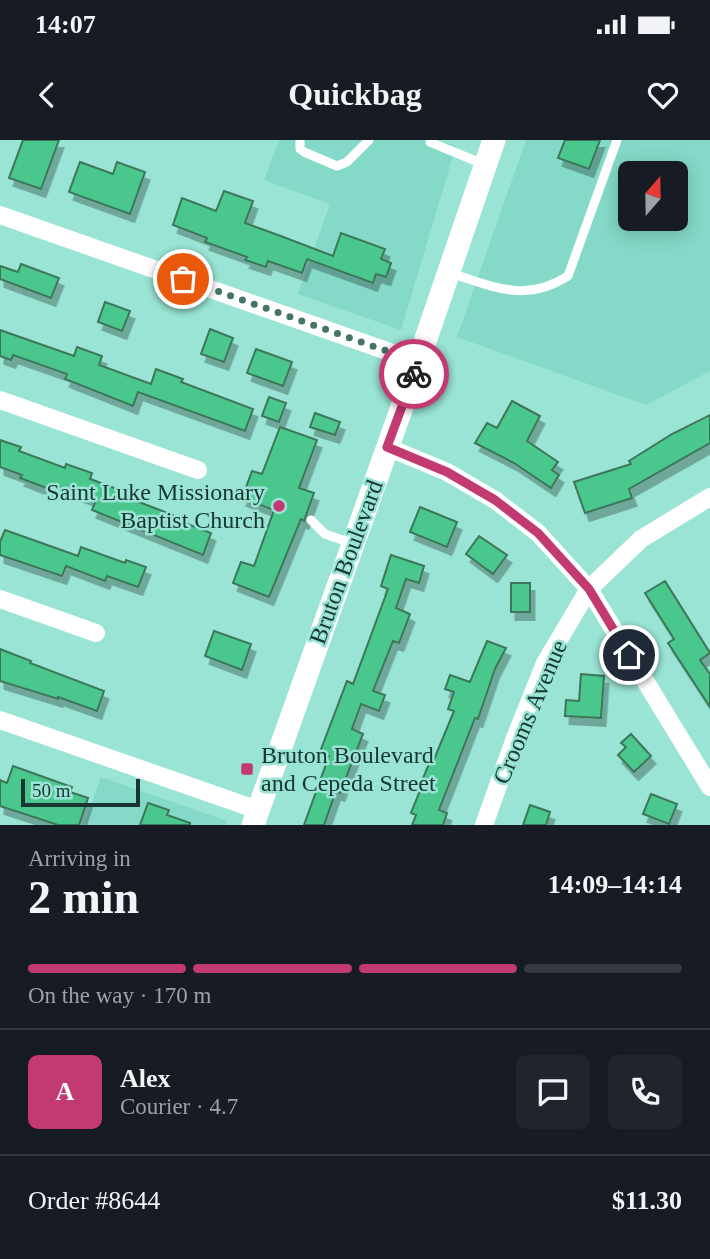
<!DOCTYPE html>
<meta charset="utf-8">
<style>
:root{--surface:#171b24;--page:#20242c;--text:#f1f3f6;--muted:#9ea1a6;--line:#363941;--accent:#c33972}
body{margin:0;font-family:Georgia,serif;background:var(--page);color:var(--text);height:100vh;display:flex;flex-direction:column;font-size:26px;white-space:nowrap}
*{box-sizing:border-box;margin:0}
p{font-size:23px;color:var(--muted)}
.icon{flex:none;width:38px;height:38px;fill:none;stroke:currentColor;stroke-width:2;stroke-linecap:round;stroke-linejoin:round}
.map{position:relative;height:685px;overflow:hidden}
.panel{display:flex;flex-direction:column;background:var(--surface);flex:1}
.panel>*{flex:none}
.needle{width:46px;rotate:20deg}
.buttons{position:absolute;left:618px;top:21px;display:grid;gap:14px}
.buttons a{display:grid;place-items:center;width:70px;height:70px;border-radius:10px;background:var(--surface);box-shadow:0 4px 18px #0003;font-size:35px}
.scale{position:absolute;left:21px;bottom:18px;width:119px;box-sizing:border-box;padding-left:7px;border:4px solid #183732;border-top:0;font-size:19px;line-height:24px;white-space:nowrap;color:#183732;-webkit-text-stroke:5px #99e4d4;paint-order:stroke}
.pin{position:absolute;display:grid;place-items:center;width:60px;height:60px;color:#fff;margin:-30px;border:4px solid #fff;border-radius:50%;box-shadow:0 2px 7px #0007}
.courier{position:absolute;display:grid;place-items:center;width:70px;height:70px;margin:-35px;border:5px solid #c33972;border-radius:50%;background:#fff;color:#222;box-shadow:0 2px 9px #0007}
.head em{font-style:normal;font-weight:800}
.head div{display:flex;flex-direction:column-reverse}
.head{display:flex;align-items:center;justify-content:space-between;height:119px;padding:0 28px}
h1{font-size:46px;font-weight:800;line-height:52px}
.bar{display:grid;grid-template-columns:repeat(4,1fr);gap:10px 7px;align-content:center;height:84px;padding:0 28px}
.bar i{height:9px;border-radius:5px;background:var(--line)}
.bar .on{background:var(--accent)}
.bar p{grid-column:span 4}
.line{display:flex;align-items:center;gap:18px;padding:0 28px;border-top:2px solid var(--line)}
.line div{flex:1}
.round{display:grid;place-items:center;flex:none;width:74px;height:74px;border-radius:10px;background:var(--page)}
.status{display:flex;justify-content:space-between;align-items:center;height:49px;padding:0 35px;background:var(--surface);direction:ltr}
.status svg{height:19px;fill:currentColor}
header{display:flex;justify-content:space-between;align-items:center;height:91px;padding:0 28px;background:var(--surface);font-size:32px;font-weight:800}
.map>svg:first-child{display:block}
</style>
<div class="status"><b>14:07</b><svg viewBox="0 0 49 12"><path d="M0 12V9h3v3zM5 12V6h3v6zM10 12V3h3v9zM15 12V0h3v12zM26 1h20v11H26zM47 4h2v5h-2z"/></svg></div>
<header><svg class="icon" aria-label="back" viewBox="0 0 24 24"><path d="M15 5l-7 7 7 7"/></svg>Quickbag<svg class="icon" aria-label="heart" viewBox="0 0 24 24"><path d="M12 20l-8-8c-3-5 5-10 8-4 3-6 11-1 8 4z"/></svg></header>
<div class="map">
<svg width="710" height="685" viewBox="0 0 710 685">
<defs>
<filter id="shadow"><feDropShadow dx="4.5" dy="8" stdDeviation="0" flood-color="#0004"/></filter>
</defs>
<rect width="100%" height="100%" fill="#99e4d4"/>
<path fill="#84d9c8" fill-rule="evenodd" d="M 279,0 L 439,0 L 456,6 L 401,190 L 298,154 L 330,64 L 264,40 Z
M 526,0 L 710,0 L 710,231 L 646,265 L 457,197 ZM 630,33 L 676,33 L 676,79 L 630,79 Z
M 101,637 L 227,681 L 226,685 L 84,685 Z"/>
<path fill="#4ac78d" stroke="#3c7658" stroke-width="2" filter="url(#shadow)" d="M 23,0 L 59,0 L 41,49 L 9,38 Z
M 565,0 L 600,0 L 589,29 L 558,18 Z
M 80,22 L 113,34 L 117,22 L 145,32 L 130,74 L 69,52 Z
M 224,51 L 253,61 L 245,83 L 278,95 L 333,116 L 341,93 L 385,109 L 381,119 L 391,123 L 386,137 L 376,134 L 373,143 L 307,119 L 302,133 L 268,121 L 266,127 L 245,120 L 247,117 L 205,102 L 207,98 L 173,85 L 182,58 L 216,71 Z
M 21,124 L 59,138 L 51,158 L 0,139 L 0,126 L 18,132 Z
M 105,162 L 130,171 L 122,191 L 98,182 Z
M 210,189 L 233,198 L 224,222 L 201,214 Z
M 0,190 L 74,216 L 77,207 L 102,216 L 99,225 L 151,244 L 156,229 L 183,239 L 181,242 L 253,269 L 245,291 L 138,252 L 133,266 L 65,239 L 67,234 L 13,215 L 11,220 L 0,216 Z
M 256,209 L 292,222 L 283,246 L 247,233 Z
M 269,257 L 286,263 L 279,282 L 262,276 Z
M 512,261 L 540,276 L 527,301 L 558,322 L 552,330 L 559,335 L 551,348 L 514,323 L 475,303 L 487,283 L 497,288 Z
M 315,273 L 340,282 L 335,295 L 310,287 Z
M 710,275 L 710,303 L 629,349 L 632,358 L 585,373 L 574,342 L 631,324 L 629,321 L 672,294 Z
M 280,287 L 317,300 L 299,348 L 314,353 L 304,381 L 301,379 L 269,457 L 233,443 L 241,422 L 254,426 L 274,370 L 242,358 L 252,331 L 262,334 Z
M 0,300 L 21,307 L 19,311 L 65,328 L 66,324 L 92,333 L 90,339 L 133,355 L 131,359 L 173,375 L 172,378 L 211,393 L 203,415 L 92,370 L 96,360 L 51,344 L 49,349 L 20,338 L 22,335 L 0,327 Z
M 420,367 L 457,382 L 447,407 L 410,392 Z
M 5,390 L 78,416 L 81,407 L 125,423 L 126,420 L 146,427 L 138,447 L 107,436 L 105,441 L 66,426 L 62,436 L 0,415 L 0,402 Z
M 479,396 L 507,415 L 493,434 L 466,414 Z
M 391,415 L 424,426 L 419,443 L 406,439 L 396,468 L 410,474 L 399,503 L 393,501 L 373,551 L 385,555 L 379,571 L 361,564 L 352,589 L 363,594 L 340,653 L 336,651 L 324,685 L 304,685 L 329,616 L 320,612 L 347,541 L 353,544 L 388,449 L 381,446 Z
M 665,441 L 710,513 L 700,520 L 710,534 L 710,567 L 668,503 L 674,499 L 645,453 Z
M 511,443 L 530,443 L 530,472 L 511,472 Z
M 214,491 L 251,504 L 242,530 L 205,516 Z
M 487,501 L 506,508 L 495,529 L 478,579 L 475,578 L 439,670 L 447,673 L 443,685 L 412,685 L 416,675 L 411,673 L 421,648 L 419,648 L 430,621 L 433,622 L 454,571 L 448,569 L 454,552 L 445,549 L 450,535 L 470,542 Z
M 0,509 L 31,521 L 30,523 L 104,551 L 97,571 L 58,557 L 58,559 L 0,541 Z
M 581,534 L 604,536 L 601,578 L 565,576 L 566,560 L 579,561 Z
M 631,594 L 651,616 L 634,632 L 618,615 L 626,607 L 621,603 Z
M 13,626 L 72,647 L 70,652 L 88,658 L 79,685 L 58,685 L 0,666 L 0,640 L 7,643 Z
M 651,654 L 677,664 L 669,684 L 643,674 Z
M 148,663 L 169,670 L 167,675 L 190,683 L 190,685 L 140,685 Z
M 530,665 L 550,672 L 546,685 L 523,685 Z"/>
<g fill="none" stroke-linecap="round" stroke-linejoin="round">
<path stroke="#fff" stroke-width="9" d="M 300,0 L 300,9 L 304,12 L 337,26 L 347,22 L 369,0
M 430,2 L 483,24
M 450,133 C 494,147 526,163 568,136 L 617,0
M 311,380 L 325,394 L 351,403"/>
<path stroke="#fff" stroke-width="18" d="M 0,75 L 418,222
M 0,260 L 198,330
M 387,307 L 447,332 L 495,360 L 538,393 L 589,449 L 710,647
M 0,459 L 96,493
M 0,580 L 258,670
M 484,685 L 515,598 L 545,523 L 589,449 L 641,399 L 710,357"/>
<path stroke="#fff" stroke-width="23" d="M 253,685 L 418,222 L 494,0"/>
</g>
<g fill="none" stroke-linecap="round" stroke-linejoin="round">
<path stroke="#45746b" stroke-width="7" stroke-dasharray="0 12.6" d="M 183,139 L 418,222 L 414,234"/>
<path stroke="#c33972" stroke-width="9" d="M 414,234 L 387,307 L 447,332 L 495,360 L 538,393 L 589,449 L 629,515"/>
</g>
<g fill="#c33972" stroke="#99e4d4" stroke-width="2.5">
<circle cx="279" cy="366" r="7"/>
<rect x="240" y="622" width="14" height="14" rx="3.5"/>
</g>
<g text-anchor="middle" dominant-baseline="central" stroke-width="5" stroke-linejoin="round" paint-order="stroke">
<g font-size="24" fill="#183732" stroke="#99e4d4" text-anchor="end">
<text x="265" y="352">Saint Luke Missionary<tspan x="265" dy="28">Baptist Church</tspan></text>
<text x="261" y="615" text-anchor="start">Bruton Boulevard<tspan x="261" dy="28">and Cepeda Street</tspan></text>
</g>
<g font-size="24" fill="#183732" stroke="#99e4d4">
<text transform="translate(346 422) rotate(-70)">Bruton Boulevard</text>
<text transform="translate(530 572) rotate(-67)">Crooms Avenue</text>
</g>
</g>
</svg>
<div class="buttons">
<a><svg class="needle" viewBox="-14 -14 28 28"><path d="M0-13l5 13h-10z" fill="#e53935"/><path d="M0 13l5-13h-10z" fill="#9ea1a6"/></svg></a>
</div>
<div class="scale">50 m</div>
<div class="pin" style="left:183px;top:139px;background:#ea580c"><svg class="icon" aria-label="bag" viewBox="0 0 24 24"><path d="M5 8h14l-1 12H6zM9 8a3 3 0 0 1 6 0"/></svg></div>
<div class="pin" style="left:629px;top:515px;background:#1f2937"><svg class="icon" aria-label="home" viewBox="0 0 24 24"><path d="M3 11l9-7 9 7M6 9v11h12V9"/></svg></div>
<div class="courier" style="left:414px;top:234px"><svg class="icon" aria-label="bike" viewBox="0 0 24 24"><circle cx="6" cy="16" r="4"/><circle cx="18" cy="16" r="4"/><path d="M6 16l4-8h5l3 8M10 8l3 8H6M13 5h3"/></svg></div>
</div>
<section class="panel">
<div class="head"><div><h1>2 min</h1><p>Arriving in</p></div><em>14:09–14:14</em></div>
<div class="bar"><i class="on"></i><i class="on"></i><i class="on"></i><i></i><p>On the way · 170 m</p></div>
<div class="line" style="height:126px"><b class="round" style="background:var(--accent);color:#fff">A</b><div><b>Alex</b><p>Courier · 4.7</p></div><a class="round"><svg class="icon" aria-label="chat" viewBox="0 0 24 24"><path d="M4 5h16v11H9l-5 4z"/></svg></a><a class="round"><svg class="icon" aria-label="phone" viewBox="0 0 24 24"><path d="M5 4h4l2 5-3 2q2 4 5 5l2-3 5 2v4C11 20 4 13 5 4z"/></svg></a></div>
<div class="line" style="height:91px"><div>Order #8644</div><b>$11.30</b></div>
</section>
